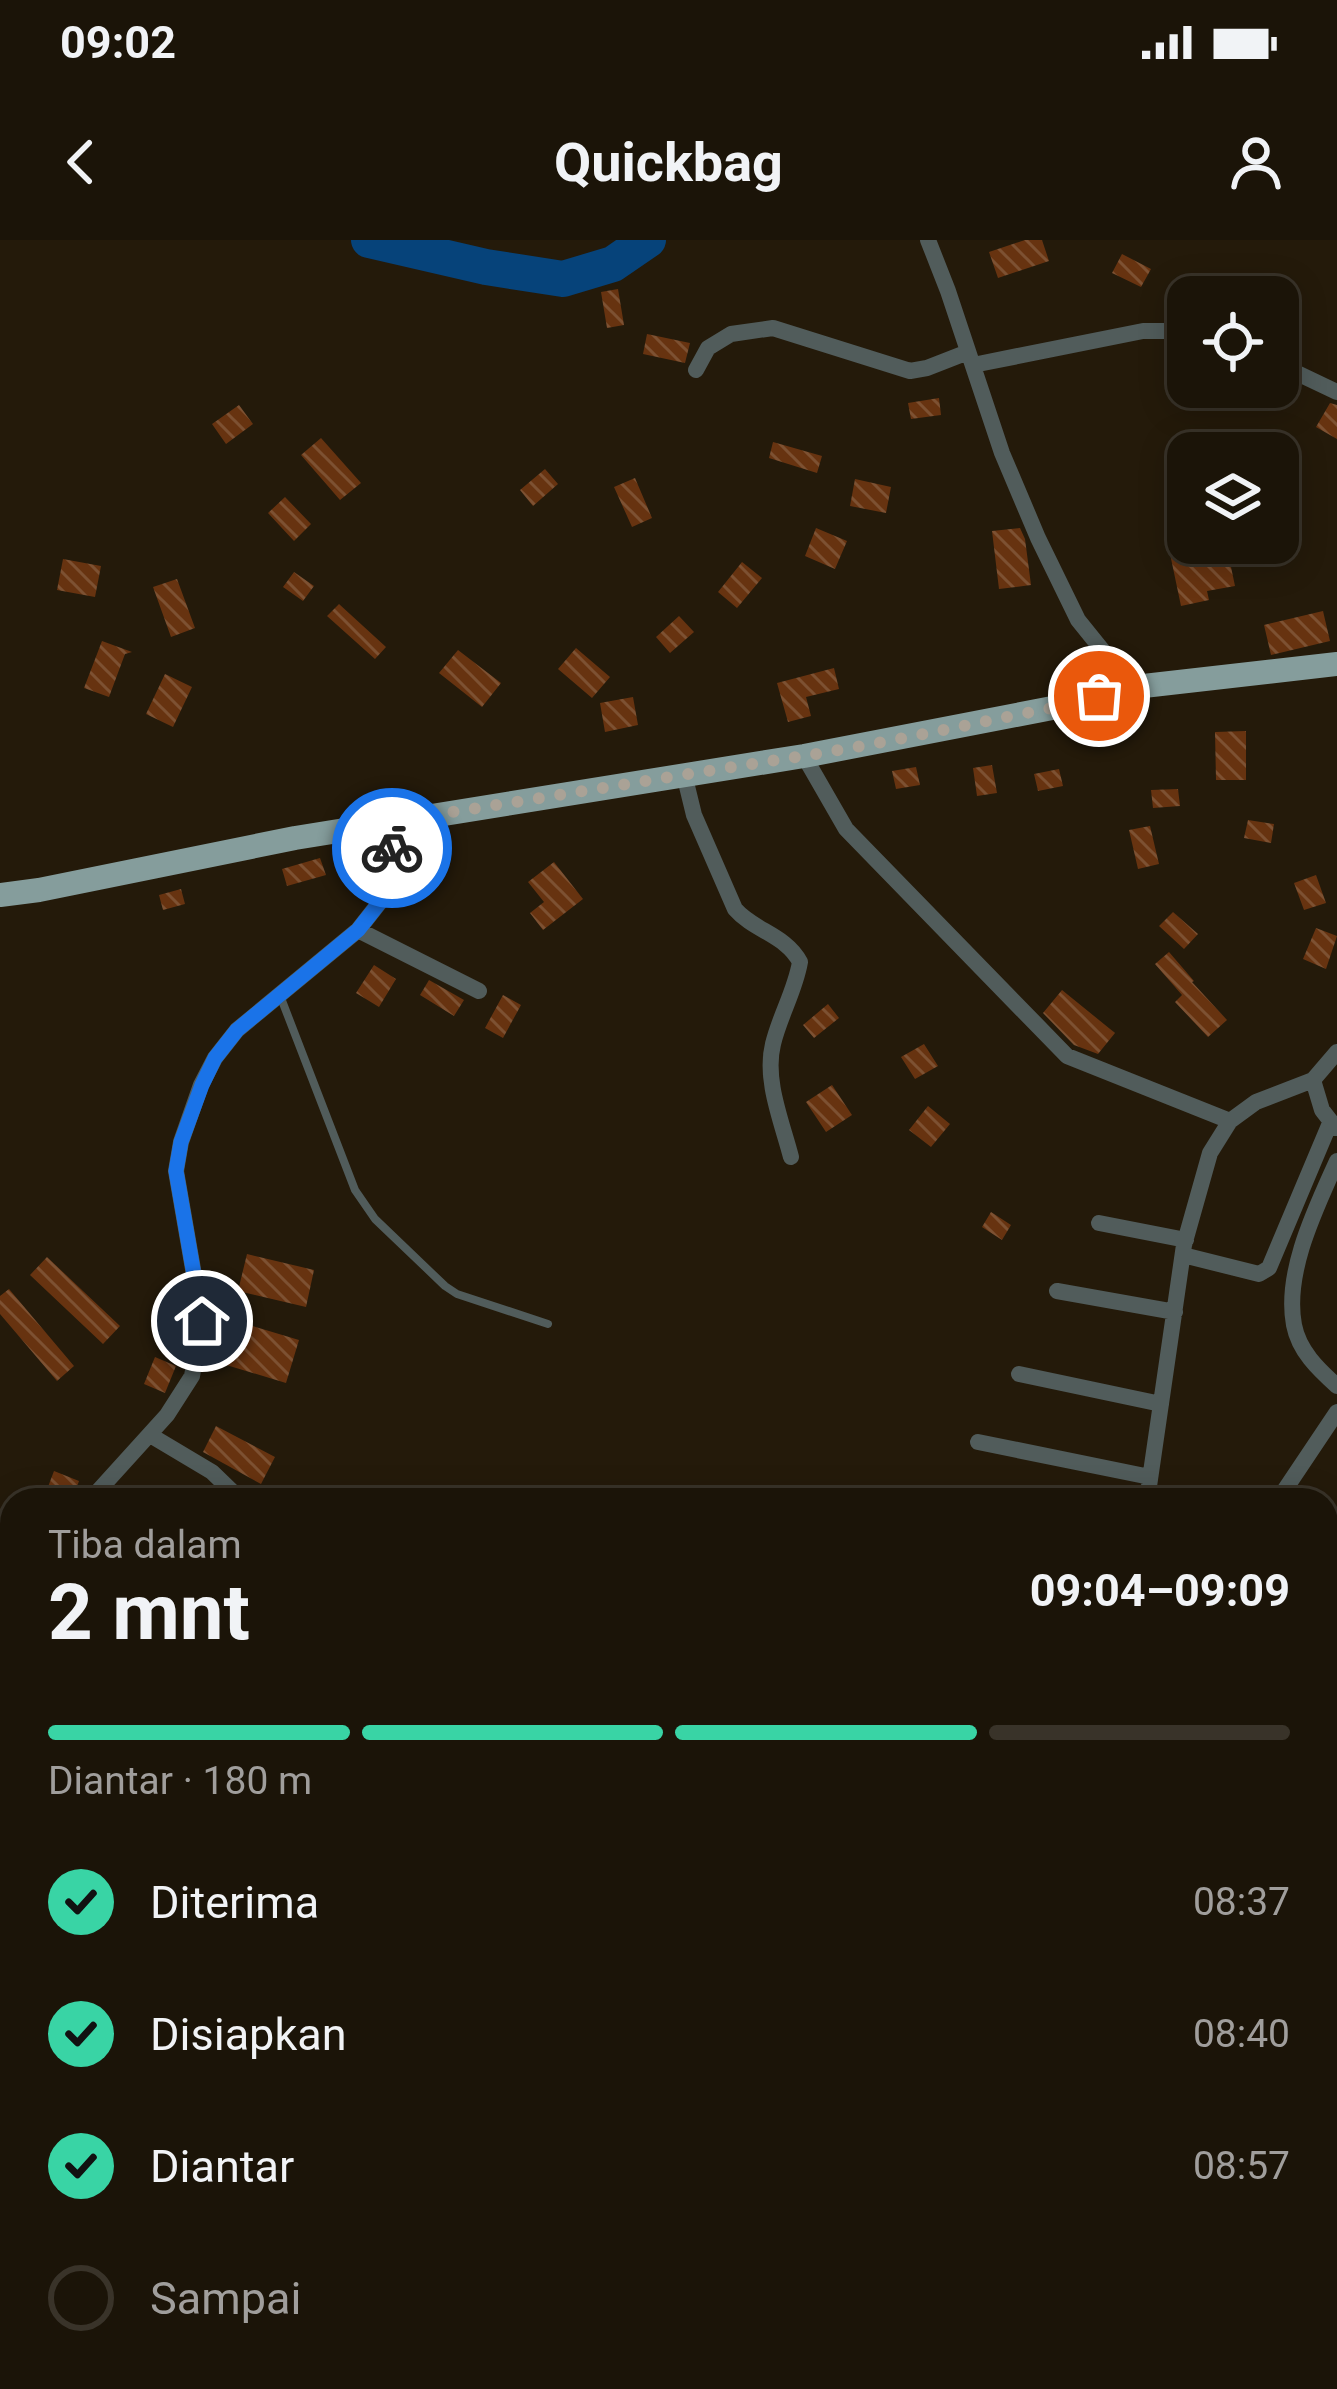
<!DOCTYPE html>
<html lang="id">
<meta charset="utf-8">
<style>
:root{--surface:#1b1408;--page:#282116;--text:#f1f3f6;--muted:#a09e9c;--line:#393329;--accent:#39d4a5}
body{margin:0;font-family:Roboto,sans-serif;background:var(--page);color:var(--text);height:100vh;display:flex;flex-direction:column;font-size:45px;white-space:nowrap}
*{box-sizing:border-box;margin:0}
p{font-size:39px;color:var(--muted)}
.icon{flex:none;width:66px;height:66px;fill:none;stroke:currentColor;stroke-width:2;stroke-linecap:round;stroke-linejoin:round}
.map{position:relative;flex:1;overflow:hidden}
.drawer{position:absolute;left:0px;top:1248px;width:1338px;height:903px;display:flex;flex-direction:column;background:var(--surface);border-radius:36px 36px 0 0;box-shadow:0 6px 30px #0003,0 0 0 3px var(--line)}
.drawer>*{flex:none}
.controls{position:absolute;left:1167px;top:36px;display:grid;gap:24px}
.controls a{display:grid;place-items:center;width:132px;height:132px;border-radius:24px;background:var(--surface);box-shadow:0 6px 30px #0003,0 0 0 3px var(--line);font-size:60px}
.pin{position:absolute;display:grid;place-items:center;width:102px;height:102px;color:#fff;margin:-51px;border:6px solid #fff;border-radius:50%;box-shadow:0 3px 12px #0007}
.courier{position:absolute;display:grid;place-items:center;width:120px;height:120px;margin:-60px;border:9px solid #1a73e8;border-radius:50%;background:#fff;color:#222;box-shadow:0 3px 15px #0007}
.headline em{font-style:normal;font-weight:700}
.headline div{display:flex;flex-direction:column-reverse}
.headline{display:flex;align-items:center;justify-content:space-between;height:204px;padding:0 48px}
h1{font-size:78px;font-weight:700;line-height:90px}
.bar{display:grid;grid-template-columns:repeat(4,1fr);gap:18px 12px;align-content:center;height:144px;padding:0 48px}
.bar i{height:15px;border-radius:9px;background:var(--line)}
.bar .current{background:var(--accent)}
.bar p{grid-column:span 4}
ol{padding:0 48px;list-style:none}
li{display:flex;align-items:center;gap:36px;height:132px}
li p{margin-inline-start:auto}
li .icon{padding:12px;border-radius:50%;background:var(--accent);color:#111;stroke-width:4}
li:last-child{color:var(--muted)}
li i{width:66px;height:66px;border:6px solid var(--line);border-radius:50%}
.status{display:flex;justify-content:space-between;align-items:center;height:84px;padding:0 60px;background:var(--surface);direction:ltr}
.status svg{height:33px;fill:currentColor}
header{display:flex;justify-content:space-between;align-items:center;height:156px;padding:0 48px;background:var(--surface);font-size:54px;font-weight:700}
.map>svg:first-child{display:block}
</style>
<div class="status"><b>09:02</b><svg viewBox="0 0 49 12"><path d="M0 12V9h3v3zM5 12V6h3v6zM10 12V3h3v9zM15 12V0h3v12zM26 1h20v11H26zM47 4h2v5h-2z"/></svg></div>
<header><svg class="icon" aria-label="back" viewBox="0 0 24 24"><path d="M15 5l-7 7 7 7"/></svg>Quickbag<svg class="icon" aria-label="person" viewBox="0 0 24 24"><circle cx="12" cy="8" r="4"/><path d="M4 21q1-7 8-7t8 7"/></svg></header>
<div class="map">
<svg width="1337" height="2149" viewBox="0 0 1337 2149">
<defs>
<pattern id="building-back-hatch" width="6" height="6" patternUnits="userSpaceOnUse" patternTransform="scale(3)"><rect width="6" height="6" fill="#673310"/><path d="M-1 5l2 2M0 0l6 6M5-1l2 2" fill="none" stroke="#7d5132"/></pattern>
</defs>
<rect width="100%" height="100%" fill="#241a0a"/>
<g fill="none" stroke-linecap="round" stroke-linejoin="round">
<path stroke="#06437a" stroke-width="36" d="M 369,0 L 486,27 L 563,39 L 613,24 L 648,0"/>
</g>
<path fill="url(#building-back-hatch)" d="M 1025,0 L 1042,0 L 1049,21 L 998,38 L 989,12 Z
M 1122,14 L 1151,29 L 1141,47 L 1112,33 Z
M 618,49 L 624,85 L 607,88 L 601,52 Z
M 647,94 L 690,103 L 685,123 L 643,114 Z
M 939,158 L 941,175 L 911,179 L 908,163 Z
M 1330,163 L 1337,165 L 1337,199 L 1316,187 Z
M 239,165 L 253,184 L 226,204 L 212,184 Z
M 321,198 L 361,243 L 340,260 L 301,215 Z
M 773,202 L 822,216 L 817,233 L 769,218 Z
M 545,229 L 558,244 L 533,266 L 520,250 Z
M 635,238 L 652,278 L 632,287 L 614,247 Z
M 855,239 L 891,247 L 886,273 L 850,266 Z
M 285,257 L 311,284 L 294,301 L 268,273 Z
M 816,288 L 847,301 L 835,329 L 805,316 Z
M 1020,288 L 1025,299 L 1031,345 L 999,349 L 992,291 Z
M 1203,303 L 1226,303 L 1235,346 L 1207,351 L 1209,360 L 1181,366 L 1169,309 Z
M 63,319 L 101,326 L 95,357 L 57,350 Z
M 742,322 L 762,338 L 737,368 L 718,352 Z
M 294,332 L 314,346 L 303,361 L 283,347 Z
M 177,339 L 195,388 L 171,397 L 153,347 Z
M 339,364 L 386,407 L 375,419 L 327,376 Z
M 1323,371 L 1330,401 L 1271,415 L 1264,385 Z
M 679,376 L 694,392 L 670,413 L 656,397 Z
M 102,401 L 132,412 L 125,414 L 109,457 L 84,448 Z
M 576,408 L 610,437 L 592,458 L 558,429 Z
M 458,410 L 501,443 L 482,467 L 439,433 Z
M 834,428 L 839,449 L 806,457 L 811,476 L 788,482 L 777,443 Z
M 165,434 L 192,447 L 173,487 L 146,474 Z
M 633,457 L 638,485 L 605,492 L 600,463 Z
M 1246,491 L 1246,540 L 1216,540 L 1215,492 Z
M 992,525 L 997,553 L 977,556 L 973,528 Z
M 916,527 L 920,545 L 896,549 L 892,531 Z
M 1059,529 L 1063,546 L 1038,551 L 1034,534 Z
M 1178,549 L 1180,566 L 1153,568 L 1151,550 Z
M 1248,580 L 1274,584 L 1271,603 L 1244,598 Z
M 1150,586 L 1159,624 L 1138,629 L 1129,590 Z
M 320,618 L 326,635 L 287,646 L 282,629 Z
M 554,622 L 583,659 L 543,690 L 530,673 L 544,662 L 528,642 Z
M 1316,635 L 1326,663 L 1304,670 L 1294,643 Z
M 181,649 L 185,664 L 163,670 L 159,655 Z
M 1173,672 L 1198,694 L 1184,709 L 1159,686 Z
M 1316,688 L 1337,696 L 1326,729 L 1303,719 Z
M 1169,712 L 1194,741 L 1192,742 L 1227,780 L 1208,797 L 1175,762 L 1182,755 L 1155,724 Z
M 374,725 L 396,739 L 379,767 L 356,753 Z
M 429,740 L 464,760 L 454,776 L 420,755 Z
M 1062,750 L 1115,793 L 1098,814 L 1074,805 L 1043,773 Z
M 503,755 L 521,765 L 503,798 L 485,788 Z
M 828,764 L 839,778 L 814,798 L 803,785 Z
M 924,804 L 938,826 L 915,839 L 901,817 Z
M 832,845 L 852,875 L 826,892 L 806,862 Z
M 928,866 L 950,884 L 931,907 L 909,890 Z
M 991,972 L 1011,985 L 1002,1000 L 982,987 Z
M 247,1014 L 314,1030 L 306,1067 L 238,1051 Z
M 47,1017 L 120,1086 L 103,1104 L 30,1035 Z
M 9,1049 L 74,1126 L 57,1141 L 0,1074 L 0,1056 Z
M 236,1081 L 299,1100 L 286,1143 L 223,1124 Z
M 155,1117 L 176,1126 L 165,1153 L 144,1144 Z
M 216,1186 L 275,1217 L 261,1244 L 203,1212 Z
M 54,1231 L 79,1241 L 72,1260 L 43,1260 Z"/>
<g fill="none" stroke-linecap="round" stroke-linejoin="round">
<path stroke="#515c5b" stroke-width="8" d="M 281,758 L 355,950 L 375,979 L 445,1046 L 457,1054 L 548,1084"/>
<path stroke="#515c5b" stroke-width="16" d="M 928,0 L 948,51 L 1002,213 L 1038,298 L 1078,380 L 1103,411 L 1126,448
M 1278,124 L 1337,152
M 973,125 L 1143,91 L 1188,91
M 696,130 L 708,108 L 731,94 L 773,88 L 910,131 L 927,128 L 968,112
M 804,516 L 846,589 L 1067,816 L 1230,881
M 684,534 L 694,575 L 735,669 C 754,691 786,695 800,722 C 795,751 780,775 773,804 C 764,840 782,882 791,917
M 358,690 L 479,751
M 1313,840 L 1322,870 L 1336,888
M 1337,921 C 1316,968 1284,1032 1294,1085 C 1299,1111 1318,1129 1337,1146
M 1099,983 L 1186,1000
M 1183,1015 L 1259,1034 L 1269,1028 L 1330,883
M 1057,1051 L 1175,1072
M 1019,1134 L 1161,1164
M 150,1195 L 212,1232 L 241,1260
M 978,1202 L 1150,1237
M 90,1260 L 167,1175 L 192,1136 L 202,1081 L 176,931 L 181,902 L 201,845 L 215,818 L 237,790 L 358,690 L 380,662 L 388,638 L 396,581
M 1147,1260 L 1184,1005 L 1210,913 L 1230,881 L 1256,862 L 1313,840 L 1337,812
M 1278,1260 L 1337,1172
M 0,1640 L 12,1592
M 0,1949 L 12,1958
M 159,2149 L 159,2139
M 996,2149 L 998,2139
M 1167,2149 L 1169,2139"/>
<path stroke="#859d9c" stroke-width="24" d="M 0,655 L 39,650 L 295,598 L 804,516 L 1073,464 L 1126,448 L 1337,424"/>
</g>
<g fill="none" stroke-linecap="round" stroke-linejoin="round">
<path stroke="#aaa296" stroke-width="12" stroke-dasharray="0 21.6" d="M 392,608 L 395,581 C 531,560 667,537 803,516 C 893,502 983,481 1072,464 L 1099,456"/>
<path stroke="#1a73e8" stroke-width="15" d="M 202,1081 L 176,931 L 181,902 L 202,845 L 215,818 L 237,790 L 358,690 L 380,662 L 386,649 L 392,608"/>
</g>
</svg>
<div class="controls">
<a><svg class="icon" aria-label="locate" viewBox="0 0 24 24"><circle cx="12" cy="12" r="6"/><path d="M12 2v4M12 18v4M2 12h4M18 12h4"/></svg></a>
<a><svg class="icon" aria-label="layers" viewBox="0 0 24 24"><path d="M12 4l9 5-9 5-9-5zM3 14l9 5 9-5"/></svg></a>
</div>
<div class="pin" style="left:1099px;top:456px;background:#ea580c"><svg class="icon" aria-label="bag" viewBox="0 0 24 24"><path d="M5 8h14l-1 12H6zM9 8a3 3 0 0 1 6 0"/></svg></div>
<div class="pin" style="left:202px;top:1081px;background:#1f2937"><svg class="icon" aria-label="home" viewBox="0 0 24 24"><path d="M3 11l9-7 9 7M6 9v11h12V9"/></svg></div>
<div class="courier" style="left:392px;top:608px"><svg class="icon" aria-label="bike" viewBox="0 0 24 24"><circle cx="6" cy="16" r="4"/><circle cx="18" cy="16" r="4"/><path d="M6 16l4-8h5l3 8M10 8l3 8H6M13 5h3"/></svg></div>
<section class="drawer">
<div class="headline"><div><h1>2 mnt</h1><p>Tiba dalam</p></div><em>09:04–09:09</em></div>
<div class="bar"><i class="current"></i><i class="current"></i><i class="current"></i><i></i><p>Diantar · 180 m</p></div>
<ol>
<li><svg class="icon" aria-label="check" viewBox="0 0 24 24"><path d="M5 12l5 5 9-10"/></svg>Diterima<p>08:37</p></li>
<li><svg class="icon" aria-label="check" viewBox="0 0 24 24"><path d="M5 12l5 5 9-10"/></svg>Disiapkan<p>08:40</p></li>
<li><svg class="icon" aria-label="check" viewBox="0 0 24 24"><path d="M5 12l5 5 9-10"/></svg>Diantar<p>08:57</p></li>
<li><i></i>Sampai</li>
</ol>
</section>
</div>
